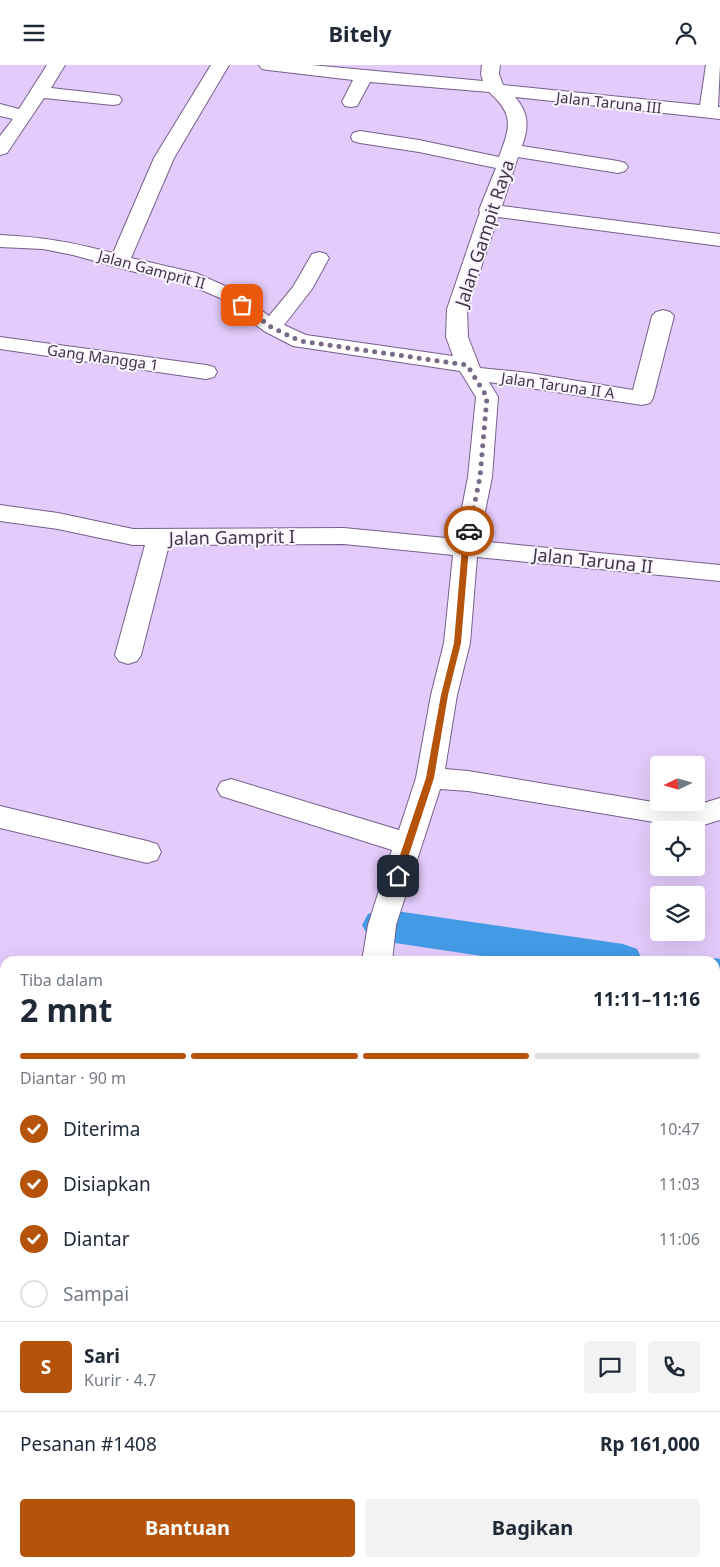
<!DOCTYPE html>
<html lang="id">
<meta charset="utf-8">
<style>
:root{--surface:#fff;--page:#f2f2f3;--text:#1f2937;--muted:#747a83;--line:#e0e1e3;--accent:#b45309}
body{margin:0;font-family:"Noto Sans",sans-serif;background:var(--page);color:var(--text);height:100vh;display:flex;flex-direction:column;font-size:19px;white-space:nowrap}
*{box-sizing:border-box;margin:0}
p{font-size:16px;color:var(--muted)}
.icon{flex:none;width:28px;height:28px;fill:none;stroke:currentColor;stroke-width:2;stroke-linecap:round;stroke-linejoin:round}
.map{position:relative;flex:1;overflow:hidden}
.panel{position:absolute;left:0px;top:891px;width:720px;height:611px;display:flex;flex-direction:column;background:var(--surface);border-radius:15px 15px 0 0;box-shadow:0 5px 20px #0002}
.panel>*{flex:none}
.needle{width:32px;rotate:265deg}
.fabs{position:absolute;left:650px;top:691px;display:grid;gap:10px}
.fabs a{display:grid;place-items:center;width:55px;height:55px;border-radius:5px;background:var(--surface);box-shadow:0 5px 20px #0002;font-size:25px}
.pin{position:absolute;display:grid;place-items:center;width:42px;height:42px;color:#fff;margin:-21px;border-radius:10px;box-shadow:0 2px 8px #0006}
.courier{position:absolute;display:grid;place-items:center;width:50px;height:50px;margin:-25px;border:4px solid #b45309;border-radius:50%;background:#fff;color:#222;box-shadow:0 1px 6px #0007}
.headline em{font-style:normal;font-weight:700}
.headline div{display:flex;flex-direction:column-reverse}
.headline{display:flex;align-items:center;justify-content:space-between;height:85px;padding:0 20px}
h1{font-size:32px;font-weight:700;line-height:38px}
.bar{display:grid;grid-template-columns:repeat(4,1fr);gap:8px 5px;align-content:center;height:60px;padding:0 20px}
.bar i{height:6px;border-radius:4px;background:var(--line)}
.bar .current{background:var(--accent)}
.bar p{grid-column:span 4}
.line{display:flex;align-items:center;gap:12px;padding:0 20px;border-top:1px solid var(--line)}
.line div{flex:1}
.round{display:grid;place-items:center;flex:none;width:52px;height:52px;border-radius:5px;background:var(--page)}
ol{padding:0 20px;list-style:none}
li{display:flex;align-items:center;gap:15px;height:55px}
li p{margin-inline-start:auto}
li .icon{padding:5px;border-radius:50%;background:var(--accent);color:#fff;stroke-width:4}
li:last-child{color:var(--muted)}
li i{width:28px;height:28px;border:2px solid var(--line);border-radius:50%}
.button{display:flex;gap:10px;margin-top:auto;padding:10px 20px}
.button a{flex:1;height:58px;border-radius:5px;background:var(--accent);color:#fff;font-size:20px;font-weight:700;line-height:58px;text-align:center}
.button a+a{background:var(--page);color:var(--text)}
header{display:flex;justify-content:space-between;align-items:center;height:65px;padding:0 20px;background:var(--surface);font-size:22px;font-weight:700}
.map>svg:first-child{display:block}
</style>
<header><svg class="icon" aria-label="menu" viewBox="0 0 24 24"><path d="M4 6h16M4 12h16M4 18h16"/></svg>Bitely<svg class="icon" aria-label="person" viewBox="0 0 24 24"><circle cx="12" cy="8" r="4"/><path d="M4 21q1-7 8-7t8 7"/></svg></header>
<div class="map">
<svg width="720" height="1502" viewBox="0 0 720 1502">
<rect width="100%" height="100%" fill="#e3cbfb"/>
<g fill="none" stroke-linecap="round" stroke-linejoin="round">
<path fill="#439ae5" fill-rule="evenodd" d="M 382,844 L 623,879 L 637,884 L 643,896 L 515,896 L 382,876 L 368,871 L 362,860 L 368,849 Z
M 715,893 L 720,894 L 720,928 L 715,927 L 715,896 L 706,896 Z"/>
<g stroke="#76608b" stroke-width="2">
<path id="minor" d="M 47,0 L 65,0 L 51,23 L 113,30 L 119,31 L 122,35 L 119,39 L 113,40 L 44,33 L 7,88 L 0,90 L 0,71 L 13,54 L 0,51 L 0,39 L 19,44 Z
M 211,0 L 229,0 L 174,93 L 131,193 L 196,208 L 234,225 L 269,251 L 293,222 L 312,189 L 319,187 L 326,189 L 329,193 L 312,224 L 284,260 L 306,270 L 453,291 L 446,272 L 447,244 L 480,147 L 479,145 L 496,103 L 419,87 L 360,78 L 353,76 L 351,72 L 353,68 L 360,66 L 419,75 L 499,92 C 510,62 515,50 489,27 L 370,17 L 357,41 L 351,42 L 345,41 L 342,37 L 353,15 L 268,5 L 262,4 L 259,0 L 311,0 L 483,16 L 481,9 L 482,0 L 500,0 L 499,9 L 503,20 L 700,40 L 706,0 L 720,0 L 718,42 L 720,42 L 720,54 L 515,32 C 529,48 529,62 522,81 L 618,96 L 625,98 L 628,102 L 625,106 L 618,108 L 518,92 L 502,141 L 720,169 L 720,181 L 498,152 L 467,244 L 468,272 L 480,303 L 529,308 L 633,325 L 652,251 L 656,247 L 663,245 L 670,247 L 674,251 L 653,333 L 650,338 L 642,340 L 489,317 L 498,332 L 492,412 L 479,476 L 720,500 L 720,516 L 477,492 L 470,578 L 457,630 L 445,704 L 468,706 L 659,738 L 697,740 L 720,733 L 720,755 L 697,762 L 666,759 L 468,726 L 440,724 L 396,860 L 392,896 L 362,896 L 368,860 L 392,785 L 221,731 L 217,724 L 221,717 L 231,714 L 399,765 L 416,713 L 431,630 L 444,578 L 453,490 L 344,479 L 169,480 L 141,590 L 137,596 L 128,599 L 119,596 L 115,590 L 145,480 L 133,480 L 58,464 L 0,456 L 0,440 L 58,448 L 133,464 L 344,463 L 456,474 L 468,412 L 476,332 L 460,306 L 293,281 L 264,266 L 220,233 L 183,217 L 135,207 L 73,190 L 43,184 L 0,182 L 0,170 C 42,172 72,177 113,188 L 154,93 Z
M 0,272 L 206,300 L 214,302 L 217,307 L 214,312 L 206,314 L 0,284 Z
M 0,741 L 147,776 L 157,779 L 161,787 L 157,795 L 147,798 L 0,763 Z
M 715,1002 L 720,1002 L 720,1028 L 715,1028 Z
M 0,1239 L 5,1239 L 5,1271 L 0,1271 Z
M 355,1498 L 392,1498 L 393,1502 L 355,1502 Z
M 663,1498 L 701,1498 L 703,1502 L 665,1502 Z"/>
</g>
<use href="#minor" fill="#fff" fill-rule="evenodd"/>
</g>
<path fill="#b45309" d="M 467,464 L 473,466 L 469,482 L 461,578 L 448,630 L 434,713 L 402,811 L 398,814 L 393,811 L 426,713 L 441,630 L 454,578 L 462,482 Z"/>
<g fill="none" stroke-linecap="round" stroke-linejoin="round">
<path stroke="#796a87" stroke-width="5" stroke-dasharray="0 9" d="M 242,240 L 271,262 L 300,276 L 467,300 L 487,332 L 480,412 L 469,466"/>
</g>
<g text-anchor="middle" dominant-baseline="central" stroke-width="4" stroke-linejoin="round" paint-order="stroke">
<g font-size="15" fill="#403649" stroke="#faf5ff">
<text transform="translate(609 37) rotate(6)">Jalan Taruna III</text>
<text transform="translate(152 204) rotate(15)">Jalan Gamprit II</text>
<text transform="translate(103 292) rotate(8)">Gang Mangga 1</text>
<text transform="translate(558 320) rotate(8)">Jalan Taruna II A</text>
</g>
<g font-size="18" fill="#403649" stroke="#faf5ff">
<text transform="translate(484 168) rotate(-72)">Jalan Gampit Raya</text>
<text transform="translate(232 472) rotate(-1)">Jalan Gamprit I</text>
<text transform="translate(593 495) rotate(6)">Jalan Taruna II</text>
</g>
</g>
</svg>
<div class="fabs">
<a><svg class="needle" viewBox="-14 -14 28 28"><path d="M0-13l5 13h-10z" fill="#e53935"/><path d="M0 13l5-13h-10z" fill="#747a83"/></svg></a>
<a><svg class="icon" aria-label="locate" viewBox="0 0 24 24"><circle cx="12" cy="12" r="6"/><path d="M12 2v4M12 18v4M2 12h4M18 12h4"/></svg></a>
<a><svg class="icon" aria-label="layers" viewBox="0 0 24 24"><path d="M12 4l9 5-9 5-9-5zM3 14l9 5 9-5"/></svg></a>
</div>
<div class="pin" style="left:242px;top:240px;background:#ea580c"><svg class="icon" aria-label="bag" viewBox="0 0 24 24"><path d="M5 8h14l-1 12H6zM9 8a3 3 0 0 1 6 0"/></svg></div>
<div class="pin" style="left:398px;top:811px;background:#1f2937"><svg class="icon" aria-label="home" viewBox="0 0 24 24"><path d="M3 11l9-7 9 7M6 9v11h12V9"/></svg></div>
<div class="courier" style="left:469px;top:466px"><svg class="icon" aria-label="car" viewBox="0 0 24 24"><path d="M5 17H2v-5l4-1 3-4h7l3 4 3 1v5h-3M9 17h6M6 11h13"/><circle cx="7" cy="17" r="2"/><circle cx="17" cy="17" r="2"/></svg></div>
<section class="panel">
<div class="headline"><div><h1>2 mnt</h1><p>Tiba dalam</p></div><em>11:11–11:16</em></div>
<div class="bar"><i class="current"></i><i class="current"></i><i class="current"></i><i></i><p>Diantar · 90 m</p></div>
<ol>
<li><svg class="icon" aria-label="check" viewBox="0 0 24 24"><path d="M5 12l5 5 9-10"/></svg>Diterima<p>10:47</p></li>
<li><svg class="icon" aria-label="check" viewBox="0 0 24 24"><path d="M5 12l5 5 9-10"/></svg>Disiapkan<p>11:03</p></li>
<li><svg class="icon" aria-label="check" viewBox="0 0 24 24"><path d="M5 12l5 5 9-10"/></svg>Diantar<p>11:06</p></li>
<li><i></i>Sampai</li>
</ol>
<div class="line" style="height:90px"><b class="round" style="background:var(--accent);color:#fff">S</b><div><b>Sari</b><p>Kurir · 4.7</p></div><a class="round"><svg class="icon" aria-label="chat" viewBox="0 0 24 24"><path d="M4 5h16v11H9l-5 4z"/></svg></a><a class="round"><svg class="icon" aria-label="phone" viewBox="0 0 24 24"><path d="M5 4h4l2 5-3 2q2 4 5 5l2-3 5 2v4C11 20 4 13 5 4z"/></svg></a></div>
<div class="line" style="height:65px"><div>Pesanan #1408</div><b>Rp 161,000</b></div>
<div class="button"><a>Bantuan</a><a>Bagikan</a></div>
</section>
</div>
